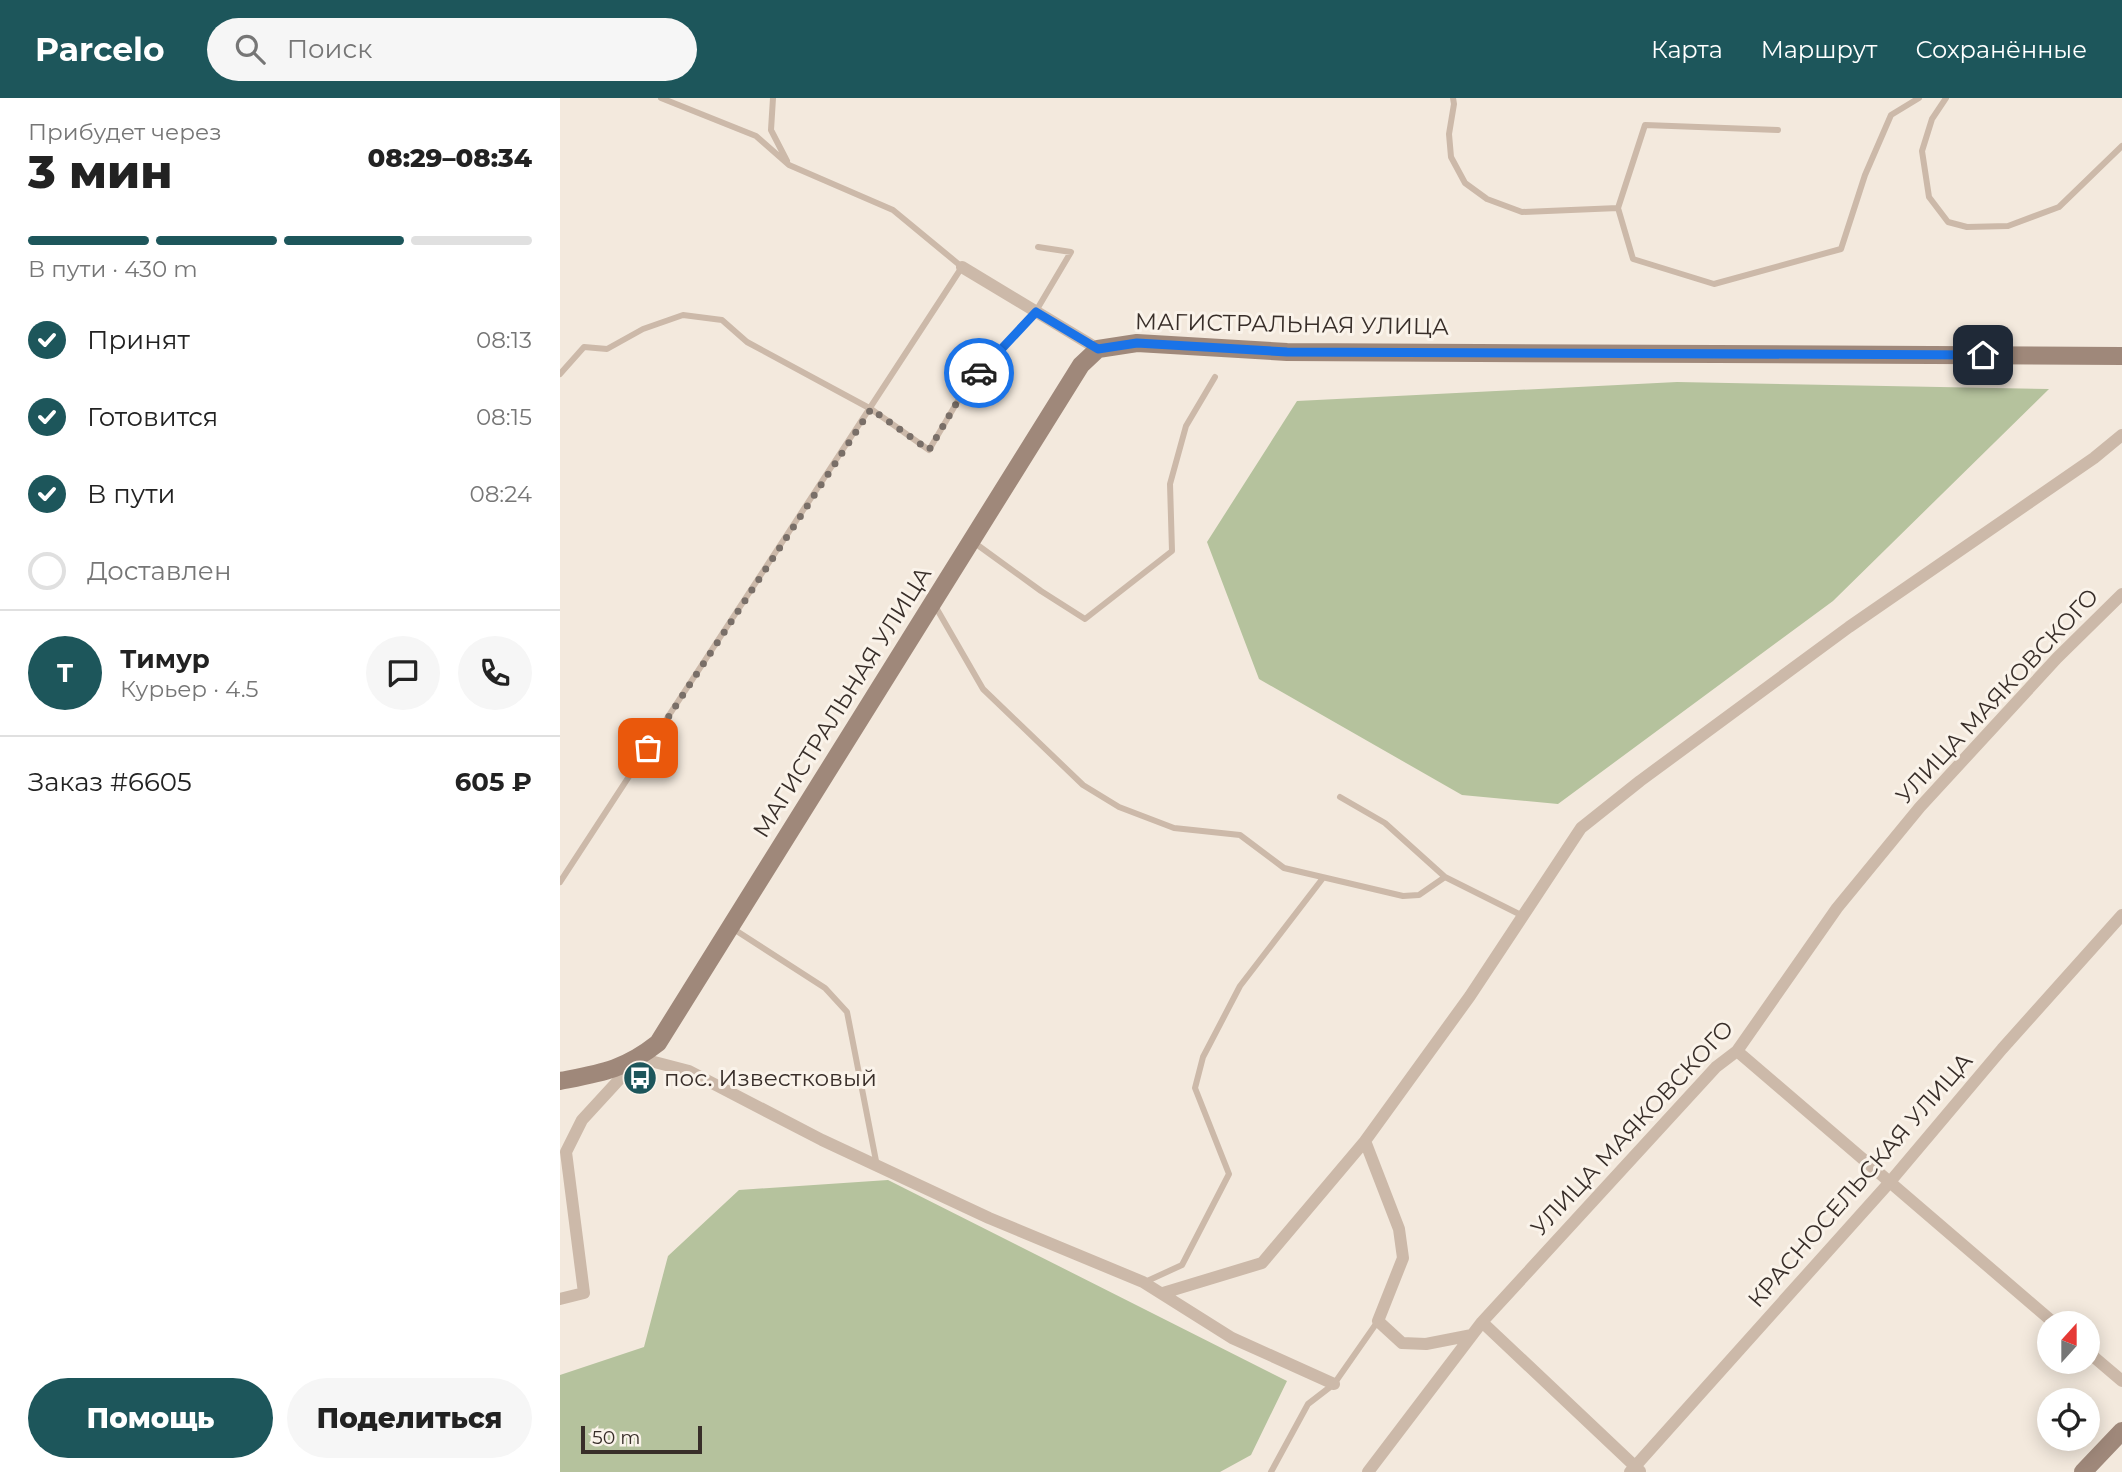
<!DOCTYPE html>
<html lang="ru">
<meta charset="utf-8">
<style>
:root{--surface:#fff;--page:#f6f6f6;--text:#222;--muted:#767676;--line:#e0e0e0;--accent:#1d565b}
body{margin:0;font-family:Montserrat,sans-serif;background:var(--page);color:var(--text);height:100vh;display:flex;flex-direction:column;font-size:26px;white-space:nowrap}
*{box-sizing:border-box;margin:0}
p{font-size:23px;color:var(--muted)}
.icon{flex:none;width:38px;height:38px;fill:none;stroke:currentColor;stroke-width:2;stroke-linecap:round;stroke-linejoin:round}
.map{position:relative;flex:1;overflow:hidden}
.drawer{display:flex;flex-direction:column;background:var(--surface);width:560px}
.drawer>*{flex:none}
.needle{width:46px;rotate:21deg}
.buttons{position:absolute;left:1477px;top:1213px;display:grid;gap:14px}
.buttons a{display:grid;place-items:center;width:63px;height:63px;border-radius:50%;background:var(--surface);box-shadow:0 4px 18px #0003;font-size:35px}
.scale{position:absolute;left:21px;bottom:18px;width:121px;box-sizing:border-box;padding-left:7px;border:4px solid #382e29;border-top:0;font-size:19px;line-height:24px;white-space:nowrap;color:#382e29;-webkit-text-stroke:5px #faf3ea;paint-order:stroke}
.pin{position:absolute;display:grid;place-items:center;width:60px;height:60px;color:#fff;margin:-30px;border-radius:14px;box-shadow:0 4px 10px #0006}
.courier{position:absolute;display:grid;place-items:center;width:70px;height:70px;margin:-35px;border:5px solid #1a73e8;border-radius:50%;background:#fff;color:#222;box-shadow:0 2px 9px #0007}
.headline em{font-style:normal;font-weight:800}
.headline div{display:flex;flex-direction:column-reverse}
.headline{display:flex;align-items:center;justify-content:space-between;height:119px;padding:0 28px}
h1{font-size:46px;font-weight:800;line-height:52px}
.bar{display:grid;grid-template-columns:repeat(4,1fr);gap:10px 7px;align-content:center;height:84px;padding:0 28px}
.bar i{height:9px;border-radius:5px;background:var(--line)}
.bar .active{background:var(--accent)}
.bar p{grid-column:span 4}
.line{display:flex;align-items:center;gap:18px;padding:0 28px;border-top:2px solid var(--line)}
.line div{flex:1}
.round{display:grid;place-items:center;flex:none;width:74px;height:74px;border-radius:37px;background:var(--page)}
ol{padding:0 28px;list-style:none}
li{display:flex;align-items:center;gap:21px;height:77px}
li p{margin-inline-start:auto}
li .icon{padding:7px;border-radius:50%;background:var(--accent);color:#fff;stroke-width:4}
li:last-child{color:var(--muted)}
li i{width:38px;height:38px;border:4px solid var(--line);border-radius:50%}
.primary-button{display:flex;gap:14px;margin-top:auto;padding:14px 28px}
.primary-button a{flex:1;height:80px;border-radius:42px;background:var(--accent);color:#fff;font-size:28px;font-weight:800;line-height:80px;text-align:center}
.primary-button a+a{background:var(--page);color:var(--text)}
header{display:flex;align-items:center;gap:42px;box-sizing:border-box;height:98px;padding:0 35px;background:var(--accent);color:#fff}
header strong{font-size:33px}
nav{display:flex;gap:38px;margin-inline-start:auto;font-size:24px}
.search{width:490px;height:63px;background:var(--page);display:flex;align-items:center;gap:18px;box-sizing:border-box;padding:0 24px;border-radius:38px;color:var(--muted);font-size:26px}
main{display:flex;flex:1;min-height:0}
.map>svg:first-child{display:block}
</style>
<header>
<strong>Parcelo</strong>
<div class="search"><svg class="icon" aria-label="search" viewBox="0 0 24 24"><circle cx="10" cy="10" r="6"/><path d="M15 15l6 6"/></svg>Поиск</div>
<nav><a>Карта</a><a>Маршрут</a><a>Сохранённые</a></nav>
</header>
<main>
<section class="drawer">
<div class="headline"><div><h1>3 мин</h1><p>Прибудет через</p></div><em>08:29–08:34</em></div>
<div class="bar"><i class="active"></i><i class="active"></i><i class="active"></i><i></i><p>В пути · 430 m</p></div>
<ol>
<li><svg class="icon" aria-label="check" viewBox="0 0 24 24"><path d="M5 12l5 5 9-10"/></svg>Принят<p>08:13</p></li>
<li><svg class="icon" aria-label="check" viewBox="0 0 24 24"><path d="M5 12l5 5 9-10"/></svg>Готовится<p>08:15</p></li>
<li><svg class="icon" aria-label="check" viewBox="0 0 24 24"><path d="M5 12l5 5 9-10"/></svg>В пути<p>08:24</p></li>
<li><i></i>Доставлен</li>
</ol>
<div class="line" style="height:126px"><b class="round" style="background:var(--accent);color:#fff">Т</b><div><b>Тимур</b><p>Курьер · 4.5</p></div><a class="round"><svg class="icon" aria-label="chat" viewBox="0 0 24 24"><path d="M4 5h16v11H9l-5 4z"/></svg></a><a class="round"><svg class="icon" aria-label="phone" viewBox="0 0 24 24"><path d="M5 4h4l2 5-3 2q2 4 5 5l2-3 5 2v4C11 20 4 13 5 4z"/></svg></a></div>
<div class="line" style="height:91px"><div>Заказ #6605</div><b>605 ₽</b></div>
<div class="primary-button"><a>Помощь</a><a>Поделиться</a></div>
</section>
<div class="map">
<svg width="1562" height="1374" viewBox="0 0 1562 1374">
<rect width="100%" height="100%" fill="#f3e9dd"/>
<path fill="#b5c29d" d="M 1117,284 L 1489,291 L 1273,503 L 998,706 L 902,697 L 699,581 L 647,444 L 737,303 Z
M 328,1082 L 727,1283 L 691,1357 L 660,1374 L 0,1374 L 0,1277 L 84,1249 L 108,1158 L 179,1092 Z"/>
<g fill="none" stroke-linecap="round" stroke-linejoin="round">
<path stroke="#ccb9a9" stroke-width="6" d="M 213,0 L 211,32 L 227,63
M 893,0 L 894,6 L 889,36 L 891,59 L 905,85 L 927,101 L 962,114 L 1058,110
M 1386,0 L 1372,21 L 1362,53 L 1369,99 L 1388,124 L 1407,129 L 1448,128 L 1499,109 L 1562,48
M 1218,32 L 1085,27 L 1058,110 L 1073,161 L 1154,186 L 1281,151 L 1305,77 L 1331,17 L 1359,0
M 0,276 L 24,249 L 47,251 L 83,231 L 123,217 L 162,222 L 187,244 L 311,311 L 369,352 L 406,289 L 476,213 L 511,154 L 478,149
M 412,443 L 481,493 L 525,521 L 612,453 L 610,386 L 626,328 L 655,279
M 374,506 L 423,591 L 523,687 L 559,709 L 614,730 L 680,737 L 724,770 L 843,798 L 859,797 L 885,779 L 963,818
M 780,699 L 825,725 L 885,779
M 0,784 L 402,169 L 333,112 L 229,67 L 196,38 L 101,0
M 172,830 L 265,890 L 287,914 L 317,1068
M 585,1184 L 622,1167 L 669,1076 L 635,990 L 643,959 L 680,888 L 763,780
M 711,1374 L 748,1306 L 774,1286 L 818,1223"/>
<path stroke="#ccb9a9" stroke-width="12" d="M 402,169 L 538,251
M 1177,953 L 1494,1225
M 603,1195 L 702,1165 L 805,1043
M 0,1201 L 24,1195 L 6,1054 L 22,1022 L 79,960 L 129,973 L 262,1042 L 429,1120 L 583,1184 L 672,1240 L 774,1286
M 922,1224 L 1080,1373
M 912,1237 L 866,1246 L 842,1245 L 818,1223 L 843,1160 L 839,1131 L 805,1043 L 910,898 L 1021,730 L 1080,683 L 1289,529 L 1534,360 L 1562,337
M 1528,1254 L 1562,1283
M 808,1374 L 922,1224 L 1156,969 L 1177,953 L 1277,810 L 1360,709 L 1497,560 L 1562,496
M 1070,1374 L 1329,1085 L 1442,951 L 1562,817"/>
<path stroke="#9f887a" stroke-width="18" d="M 0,983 C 41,975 64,972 98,945 L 521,267 L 538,251 L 577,245 L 727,254 L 1562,258
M 1523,1374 L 1562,1333"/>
</g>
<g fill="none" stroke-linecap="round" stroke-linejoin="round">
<path stroke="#796f68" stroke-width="7" stroke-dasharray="0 12.6" d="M 88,650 L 311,311 L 369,352 L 406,289 L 419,275"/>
<path stroke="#1a73e8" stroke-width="9" d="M 419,275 L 476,214 L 538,251 L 577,245 L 727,254 L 1423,257"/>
</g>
<defs>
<g id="bus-disc" transform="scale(1.75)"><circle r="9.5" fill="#1d565b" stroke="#faf3ea"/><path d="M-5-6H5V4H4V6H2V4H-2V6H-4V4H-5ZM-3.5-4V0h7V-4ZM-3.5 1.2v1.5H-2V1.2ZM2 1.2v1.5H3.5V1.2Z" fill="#fff"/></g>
</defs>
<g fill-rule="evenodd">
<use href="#bus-disc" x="80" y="980"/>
</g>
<g text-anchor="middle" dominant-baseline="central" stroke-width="6" stroke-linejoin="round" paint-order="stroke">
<g font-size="23" fill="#382e29" stroke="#faf3ea">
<text transform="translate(732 226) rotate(1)">МАГИСТРАЛЬНАЯ УЛИЦА</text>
<text transform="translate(1437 598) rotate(-47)">УЛИЦА МАЯКОВСКОГО</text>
<text transform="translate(282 604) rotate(-58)">МАГИСТРАЛЬНАЯ УЛИЦА</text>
<text transform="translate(1072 1030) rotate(-47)">УЛИЦА МАЯКОВСКОГО</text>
<text transform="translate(1300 1082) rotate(-49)">КРАСНОСЕЛЬСКАЯ УЛИЦА</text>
</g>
<g font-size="23" fill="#382e29" stroke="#faf3ea" text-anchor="start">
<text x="104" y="980">пос. Известковый</text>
</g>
</g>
</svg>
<div class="buttons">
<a><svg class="needle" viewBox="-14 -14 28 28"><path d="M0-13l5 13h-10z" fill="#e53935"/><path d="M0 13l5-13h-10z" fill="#767676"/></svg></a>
<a><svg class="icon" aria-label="locate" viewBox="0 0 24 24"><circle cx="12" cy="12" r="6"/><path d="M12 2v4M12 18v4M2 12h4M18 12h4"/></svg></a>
</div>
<div class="scale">50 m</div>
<div class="pin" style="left:88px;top:650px;background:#ea580c"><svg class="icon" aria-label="bag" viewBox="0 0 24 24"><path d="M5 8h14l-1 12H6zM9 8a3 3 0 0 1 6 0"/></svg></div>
<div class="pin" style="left:1423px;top:257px;background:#1f2937"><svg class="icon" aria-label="home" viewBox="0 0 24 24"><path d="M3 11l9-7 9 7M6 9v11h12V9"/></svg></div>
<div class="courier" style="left:419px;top:275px"><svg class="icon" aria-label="car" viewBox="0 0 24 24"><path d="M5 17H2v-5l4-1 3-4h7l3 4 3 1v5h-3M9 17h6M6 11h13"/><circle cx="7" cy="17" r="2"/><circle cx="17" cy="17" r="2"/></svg></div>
</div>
</main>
